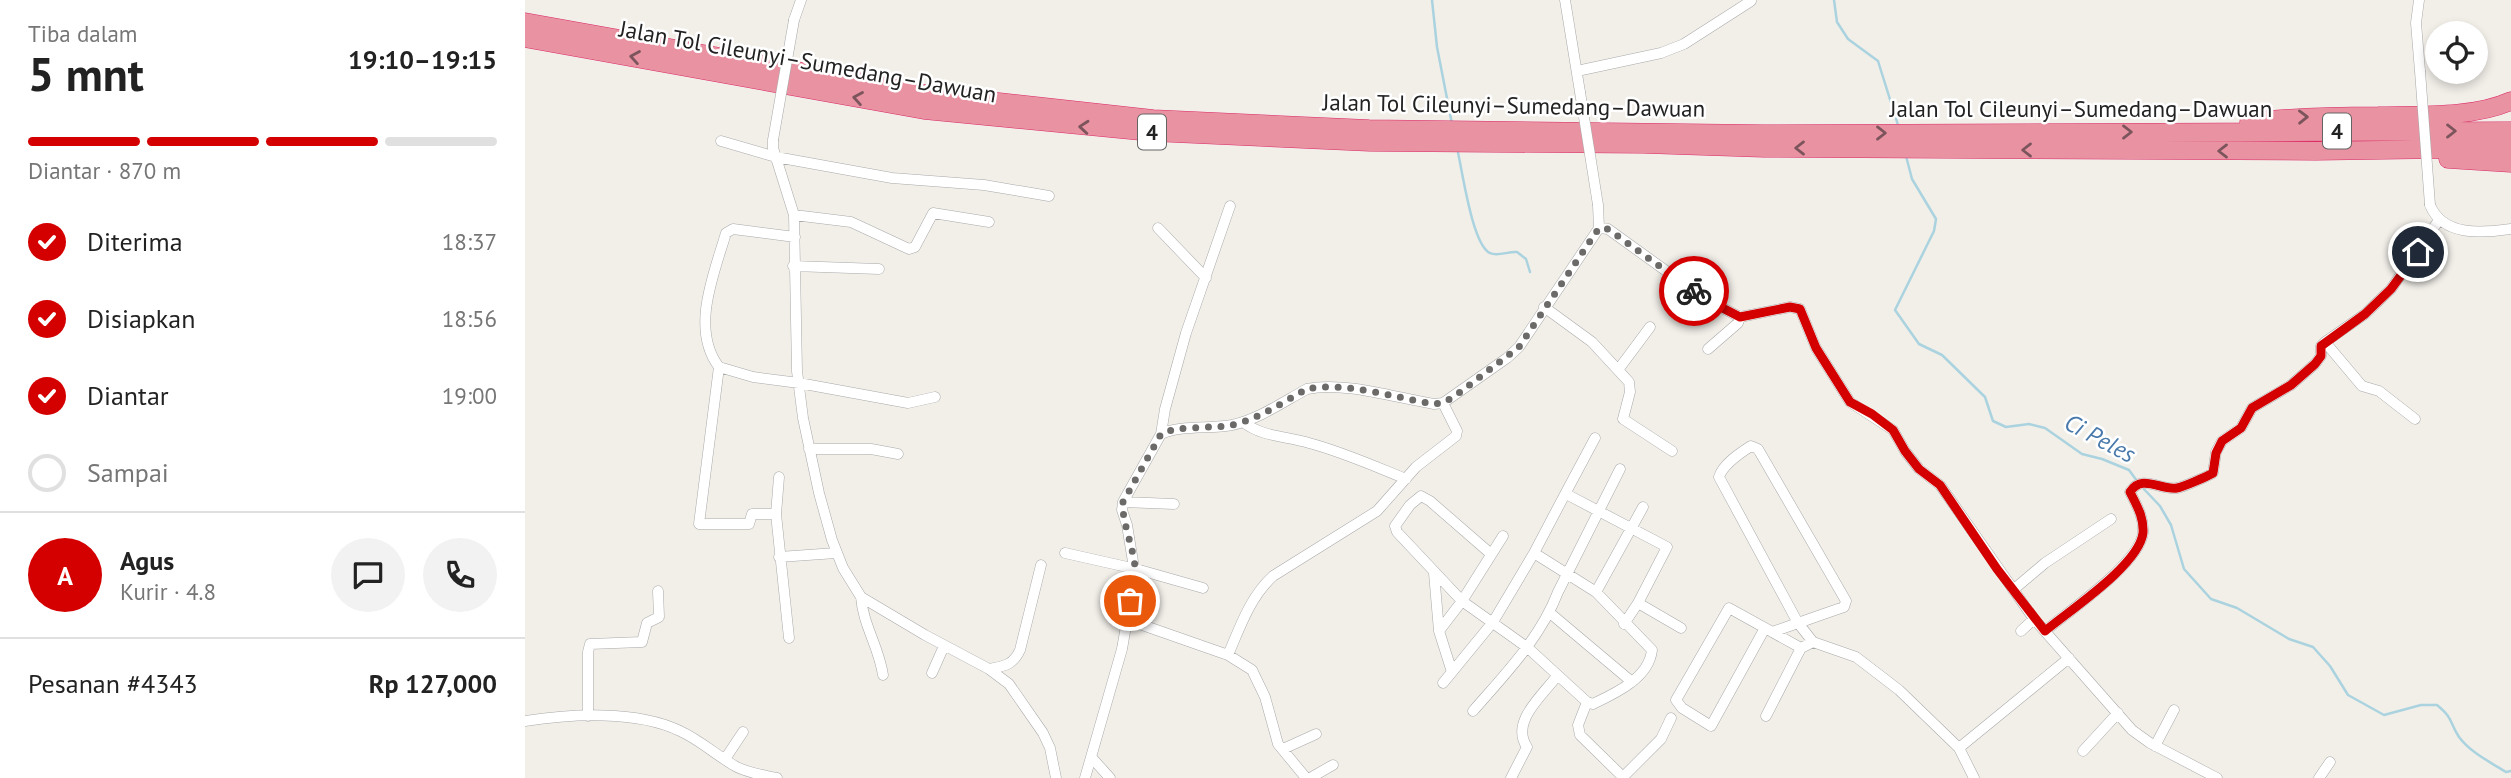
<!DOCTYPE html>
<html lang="id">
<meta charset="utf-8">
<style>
:root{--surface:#fff;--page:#f2f2f2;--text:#222;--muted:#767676;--line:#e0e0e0;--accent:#d40000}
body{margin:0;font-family:"PT Sans",sans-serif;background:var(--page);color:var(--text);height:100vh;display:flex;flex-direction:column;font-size:26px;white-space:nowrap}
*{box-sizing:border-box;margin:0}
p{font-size:23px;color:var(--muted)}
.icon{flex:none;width:38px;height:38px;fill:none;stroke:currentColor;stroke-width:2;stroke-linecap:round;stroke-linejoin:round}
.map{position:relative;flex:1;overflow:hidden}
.panel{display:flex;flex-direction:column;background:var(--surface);width:525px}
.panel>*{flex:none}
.fabs{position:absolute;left:1900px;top:21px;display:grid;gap:14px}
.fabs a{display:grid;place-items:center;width:63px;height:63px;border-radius:50%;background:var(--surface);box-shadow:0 4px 10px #0003;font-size:35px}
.pin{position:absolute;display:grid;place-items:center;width:60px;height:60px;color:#fff;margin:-30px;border:4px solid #fff;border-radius:50%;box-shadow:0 2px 7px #0007}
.courier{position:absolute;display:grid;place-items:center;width:70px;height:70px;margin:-35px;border:5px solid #d40000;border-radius:50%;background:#fff;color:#222;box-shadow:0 2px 9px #0007}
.overview em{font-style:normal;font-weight:800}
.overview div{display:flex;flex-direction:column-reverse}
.overview{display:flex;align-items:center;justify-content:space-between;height:119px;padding:0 28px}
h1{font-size:46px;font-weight:800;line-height:52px}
.bar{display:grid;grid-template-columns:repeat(4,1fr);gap:10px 7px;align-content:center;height:84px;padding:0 28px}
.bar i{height:9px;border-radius:5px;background:var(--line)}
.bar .on{background:var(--accent)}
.bar p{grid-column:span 4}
.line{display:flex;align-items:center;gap:18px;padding:0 28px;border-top:2px solid var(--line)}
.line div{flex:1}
.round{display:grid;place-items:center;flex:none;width:74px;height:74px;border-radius:37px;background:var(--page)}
ol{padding:0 28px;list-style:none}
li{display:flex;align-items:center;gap:21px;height:77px}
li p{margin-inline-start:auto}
li .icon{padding:7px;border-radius:50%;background:var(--accent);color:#fff;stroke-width:4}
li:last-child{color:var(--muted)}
li i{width:38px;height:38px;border:4px solid var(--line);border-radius:50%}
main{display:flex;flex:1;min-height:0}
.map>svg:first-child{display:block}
</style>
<main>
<section class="panel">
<div class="overview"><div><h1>5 mnt</h1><p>Tiba dalam</p></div><em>19:10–19:15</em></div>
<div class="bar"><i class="on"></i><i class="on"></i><i class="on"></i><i></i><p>Diantar · 870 m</p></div>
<ol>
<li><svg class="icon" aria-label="check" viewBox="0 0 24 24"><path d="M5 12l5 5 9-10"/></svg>Diterima<p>18:37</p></li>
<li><svg class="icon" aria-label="check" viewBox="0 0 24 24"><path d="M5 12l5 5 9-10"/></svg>Disiapkan<p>18:56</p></li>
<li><svg class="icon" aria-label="check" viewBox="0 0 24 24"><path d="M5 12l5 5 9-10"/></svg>Diantar<p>19:00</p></li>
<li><i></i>Sampai</li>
</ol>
<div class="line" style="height:126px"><b class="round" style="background:var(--accent);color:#fff">A</b><div><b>Agus</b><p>Kurir · 4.8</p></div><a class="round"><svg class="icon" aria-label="chat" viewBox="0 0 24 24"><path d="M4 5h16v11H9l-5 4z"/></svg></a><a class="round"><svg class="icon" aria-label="phone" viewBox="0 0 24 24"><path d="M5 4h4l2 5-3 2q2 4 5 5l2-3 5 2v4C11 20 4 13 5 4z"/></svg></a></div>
<div class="line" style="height:91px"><div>Pesanan #4343</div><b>Rp 127,000</b></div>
</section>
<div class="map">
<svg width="1986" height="778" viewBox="0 0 1986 778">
<rect width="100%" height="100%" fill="#f2efe9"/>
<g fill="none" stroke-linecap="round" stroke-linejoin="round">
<path stroke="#aad3df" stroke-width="2.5" d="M 907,0 L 912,47 L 927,124
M 1309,0 L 1312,22 L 1323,39 L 1353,61 L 1373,125
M 932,148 C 937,168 947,245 965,253 C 972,257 984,251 992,252 L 1001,259 L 1005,272
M 1381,156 L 1387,179 L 1411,219 L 1409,231 L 1370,310 L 1394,344 L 1417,355 L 1460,397 L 1468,421 L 1481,427 L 1504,424 L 1520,428 L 1557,454 L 1577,459 L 1604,470 L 1612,481
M 1616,486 L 1635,506 L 1646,525 L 1659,569 L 1686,599 L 1712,608 L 1764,639 L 1788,647 L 1805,666 L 1823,695 L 1859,715 L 1896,705 L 1912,705 C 1929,719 1924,722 1934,737 C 1946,753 1965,762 1981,772 L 1986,771"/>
<g stroke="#a9a9a9" stroke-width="11">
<path id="street" d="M 1040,0 L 1055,92
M 1894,0 L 1891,23 L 1895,71
M 269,20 L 276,0
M 1052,71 L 1136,53 L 1159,44 L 1226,1
M 248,140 L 248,148 L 269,215 L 272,371 L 278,418 L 294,493 L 307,540 L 318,568 L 336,597 L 400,635 L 464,669 L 484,684 L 518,733 L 525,748 L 531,778
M 196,141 L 251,157 L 367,178 L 459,185 L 524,196
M 1905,205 C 1918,237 1958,233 1986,229
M 269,215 L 326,222 L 384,249 L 390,247 L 408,213 L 464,222
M 633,228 L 681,278
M 1074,228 L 1083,229 L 1180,299 L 1215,317 L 1265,307 L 1275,309 L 1291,348 L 1325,402 L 1368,430 L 1380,451 L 1394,469 L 1415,485 L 1509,619 L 1607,730 L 1625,743 L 1692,778
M 270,237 L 208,229 L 201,233 C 189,274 165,329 194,367 L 228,377 L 274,383 L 383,403 L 410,397
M 268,266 L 354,269
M 1019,307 L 1067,342 L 1104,382 L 1105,392 L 1098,419 L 1147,451
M 1800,342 L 1837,386 L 1854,391 L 1890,419
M 1183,349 L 1213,323 L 1215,317
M 194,367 L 174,524 L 224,524 L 227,514 L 251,514 L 264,638
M 1093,370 L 1125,327
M 718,422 C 737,437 761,436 784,443 C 818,452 849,466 881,479
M 636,434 C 654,425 687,429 707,425 C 734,419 758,402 782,389 C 819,381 871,398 909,404 L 918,403 L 982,358 L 994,347 L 1074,228 L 1073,205
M 284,449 L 346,449 L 373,454
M 1039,496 L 1070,438
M 598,502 L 649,504
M 251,514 L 254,477
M 540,553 L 611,569 L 678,588
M 1009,553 L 1071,592 L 1127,650 C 1124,678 1091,693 1068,704 L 1062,702
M 966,554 L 905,501 L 896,496 L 885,505 L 870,526 L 872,532 L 937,601 L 1003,648 L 1062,702 L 1053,725 L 1055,735 L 1099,778
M 254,557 L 311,553
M 909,573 L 914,631 L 927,672
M 1488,590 L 1520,563 L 1586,519
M 1071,592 L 1118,507
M 336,597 C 338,625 354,647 358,675
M 1113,603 L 1156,628
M 1025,613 L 1107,682
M 603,620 L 703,655 L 727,670 L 740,697 L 753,744 L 781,778
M 1240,628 L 1186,726 L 1157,708 L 1151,700 L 1204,608 L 1276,648 L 1288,642 L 1331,657 L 1374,690 L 1434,748
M 914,631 L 937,601 L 978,536
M 1496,631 L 1509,619
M 1520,631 C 1545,610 1614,564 1618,533 C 1619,517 1612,506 1605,492 C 1617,473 1636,491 1652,488 C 1658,487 1681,477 1688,473 L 1691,452 L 1697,441 L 1716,428 L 1727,408 L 1766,385 L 1790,364 L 1796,356 L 1796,346 L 1800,342 L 1840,314 L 1866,289 L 1914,220
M 1247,632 C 1271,624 1295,615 1319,607 L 1321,601 L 1233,449 L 1226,446 C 1215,453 1198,464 1194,477 L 1273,623 L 1288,642
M 703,655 C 715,627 725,597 748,576 L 852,511 L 891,467 L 931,436 L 932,431 L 918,403
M 464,669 C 480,666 488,665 495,650 L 516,565
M 407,673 L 419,646
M 918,683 L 968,622 L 1009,553 L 1039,496 L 1043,495 L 1142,547 L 1113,603 L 1099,624
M 948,711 C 980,674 1015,639 1033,592 L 1095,469
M 63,716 L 63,652 L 65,644 L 117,642 L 122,623 L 134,617 L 133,591
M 1241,716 L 1276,648
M 0,721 C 46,714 112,710 155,731 C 175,740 191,755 210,766 C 222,773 238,775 252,778
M 1630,746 L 1649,710
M 758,749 L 791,734
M 1558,751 L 1593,713
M 567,758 L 585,778
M 200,759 L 218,732
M 1098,777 L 1136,739 L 1146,718
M 560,778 L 597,649 L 610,574 L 602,525 L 597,510 L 598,502 L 636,434 L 640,409 L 661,333 L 705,206
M 785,778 L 808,765
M 986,778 L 1002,747 C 985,722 1017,696 1032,676
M 1449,778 L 1434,748 L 1544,658
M 1794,778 L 1805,762"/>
</g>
<g stroke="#dc2a67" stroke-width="19">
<path id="highway" d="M 0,22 L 401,94 L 628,119 L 844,129 L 1238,134 L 1986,131
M 0,38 L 399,110 L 626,132 L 845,142 L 1119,144 L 1239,148 L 1791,151 L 1986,148
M 1724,122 C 1767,117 1810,116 1853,116 C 1894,115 1949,118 1986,101
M 1923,159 L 1986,163"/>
</g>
<use href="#street" stroke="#fff" stroke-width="10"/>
<use href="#highway" stroke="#e892a2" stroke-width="18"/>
<g stroke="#a9a9a9" stroke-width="11" stroke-linecap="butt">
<path id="street-bridge" d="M 1895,71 L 1905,205
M 1055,92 L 1073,205
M 248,140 L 269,20"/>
</g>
<use href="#street-bridge" stroke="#fff" stroke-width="10"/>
</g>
<defs><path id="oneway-chevron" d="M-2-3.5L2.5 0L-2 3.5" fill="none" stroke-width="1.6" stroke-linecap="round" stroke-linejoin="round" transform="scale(1.75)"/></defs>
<g stroke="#7b545c">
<use href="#oneway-chevron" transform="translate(110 57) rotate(-170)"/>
<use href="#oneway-chevron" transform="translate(333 98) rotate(-170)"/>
<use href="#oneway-chevron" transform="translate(1778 117) rotate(-1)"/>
<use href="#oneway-chevron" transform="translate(559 127) rotate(-175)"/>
<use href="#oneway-chevron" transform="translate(1926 131)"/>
<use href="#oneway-chevron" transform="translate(1602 132)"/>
<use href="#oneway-chevron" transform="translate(1356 133)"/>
<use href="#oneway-chevron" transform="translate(1275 148) rotate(-180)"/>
<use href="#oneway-chevron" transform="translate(1502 150) rotate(-180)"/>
<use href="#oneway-chevron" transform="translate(1698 151) rotate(-180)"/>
</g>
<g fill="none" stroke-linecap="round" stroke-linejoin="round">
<path stroke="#6b6a68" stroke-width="7" stroke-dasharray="0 12.6" d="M 605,601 C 607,591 611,578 610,568 C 609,549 596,519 598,502 L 636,434 C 654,425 687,429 707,425 C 734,419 758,402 782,389 C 819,381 871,398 909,404 L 918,403 L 930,396 L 994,347 L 1074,228 L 1083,229 L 1169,291"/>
<path stroke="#d40000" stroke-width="9" d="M 1169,291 L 1180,299 L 1215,317 L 1265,307 L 1275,309 L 1291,348 L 1325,402 L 1347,414 L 1368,430 L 1380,451 L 1394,469 L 1415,485 L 1472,569 L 1520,631 C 1545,610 1614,565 1618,533 C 1619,517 1612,506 1605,492 C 1617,473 1636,491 1652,488 C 1658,487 1681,477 1688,473 L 1691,453 L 1697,441 L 1716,428 L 1727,408 L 1766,385 L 1790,364 L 1796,356 L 1796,346 L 1840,314 L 1866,289 L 1893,252"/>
</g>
<g text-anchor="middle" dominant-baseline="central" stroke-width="5" stroke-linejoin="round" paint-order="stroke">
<g fill="#fff" stroke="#646464" stroke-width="2">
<rect x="1798" y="113.5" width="28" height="35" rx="5"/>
<rect x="613" y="114.5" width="28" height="35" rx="5"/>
</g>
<g font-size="21" font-weight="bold" fill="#222">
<text x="1812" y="131">4</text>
<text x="627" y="132">4</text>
</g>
<g font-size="23" fill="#222" stroke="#fff">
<text transform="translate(283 61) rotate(10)">Jalan Tol Cileunyi–Sumedang–Dawuan</text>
<text transform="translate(989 105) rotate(1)">Jalan Tol Cileunyi–Sumedang–Dawuan</text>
<text x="1556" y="108">Jalan Tol Cileunyi–Sumedang–Dawuan</text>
</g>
<g font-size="24" font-style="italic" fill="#4a7aab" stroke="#fff">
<text transform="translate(1575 438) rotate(28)">Ci Peles</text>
</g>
</g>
</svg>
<div class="fabs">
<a><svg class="icon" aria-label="locate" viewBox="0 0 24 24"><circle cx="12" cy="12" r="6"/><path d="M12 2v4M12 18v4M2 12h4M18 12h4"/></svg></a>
</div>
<div class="pin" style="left:605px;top:601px;background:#ea580c"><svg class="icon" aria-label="bag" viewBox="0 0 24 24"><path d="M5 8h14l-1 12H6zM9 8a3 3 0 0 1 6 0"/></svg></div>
<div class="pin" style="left:1893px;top:252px;background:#1f2937"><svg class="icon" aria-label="home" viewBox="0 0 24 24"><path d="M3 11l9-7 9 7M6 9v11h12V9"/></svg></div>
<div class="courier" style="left:1169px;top:291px"><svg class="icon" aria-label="bike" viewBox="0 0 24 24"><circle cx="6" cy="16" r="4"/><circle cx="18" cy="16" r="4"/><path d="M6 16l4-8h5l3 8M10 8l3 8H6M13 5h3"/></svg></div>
</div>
</main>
